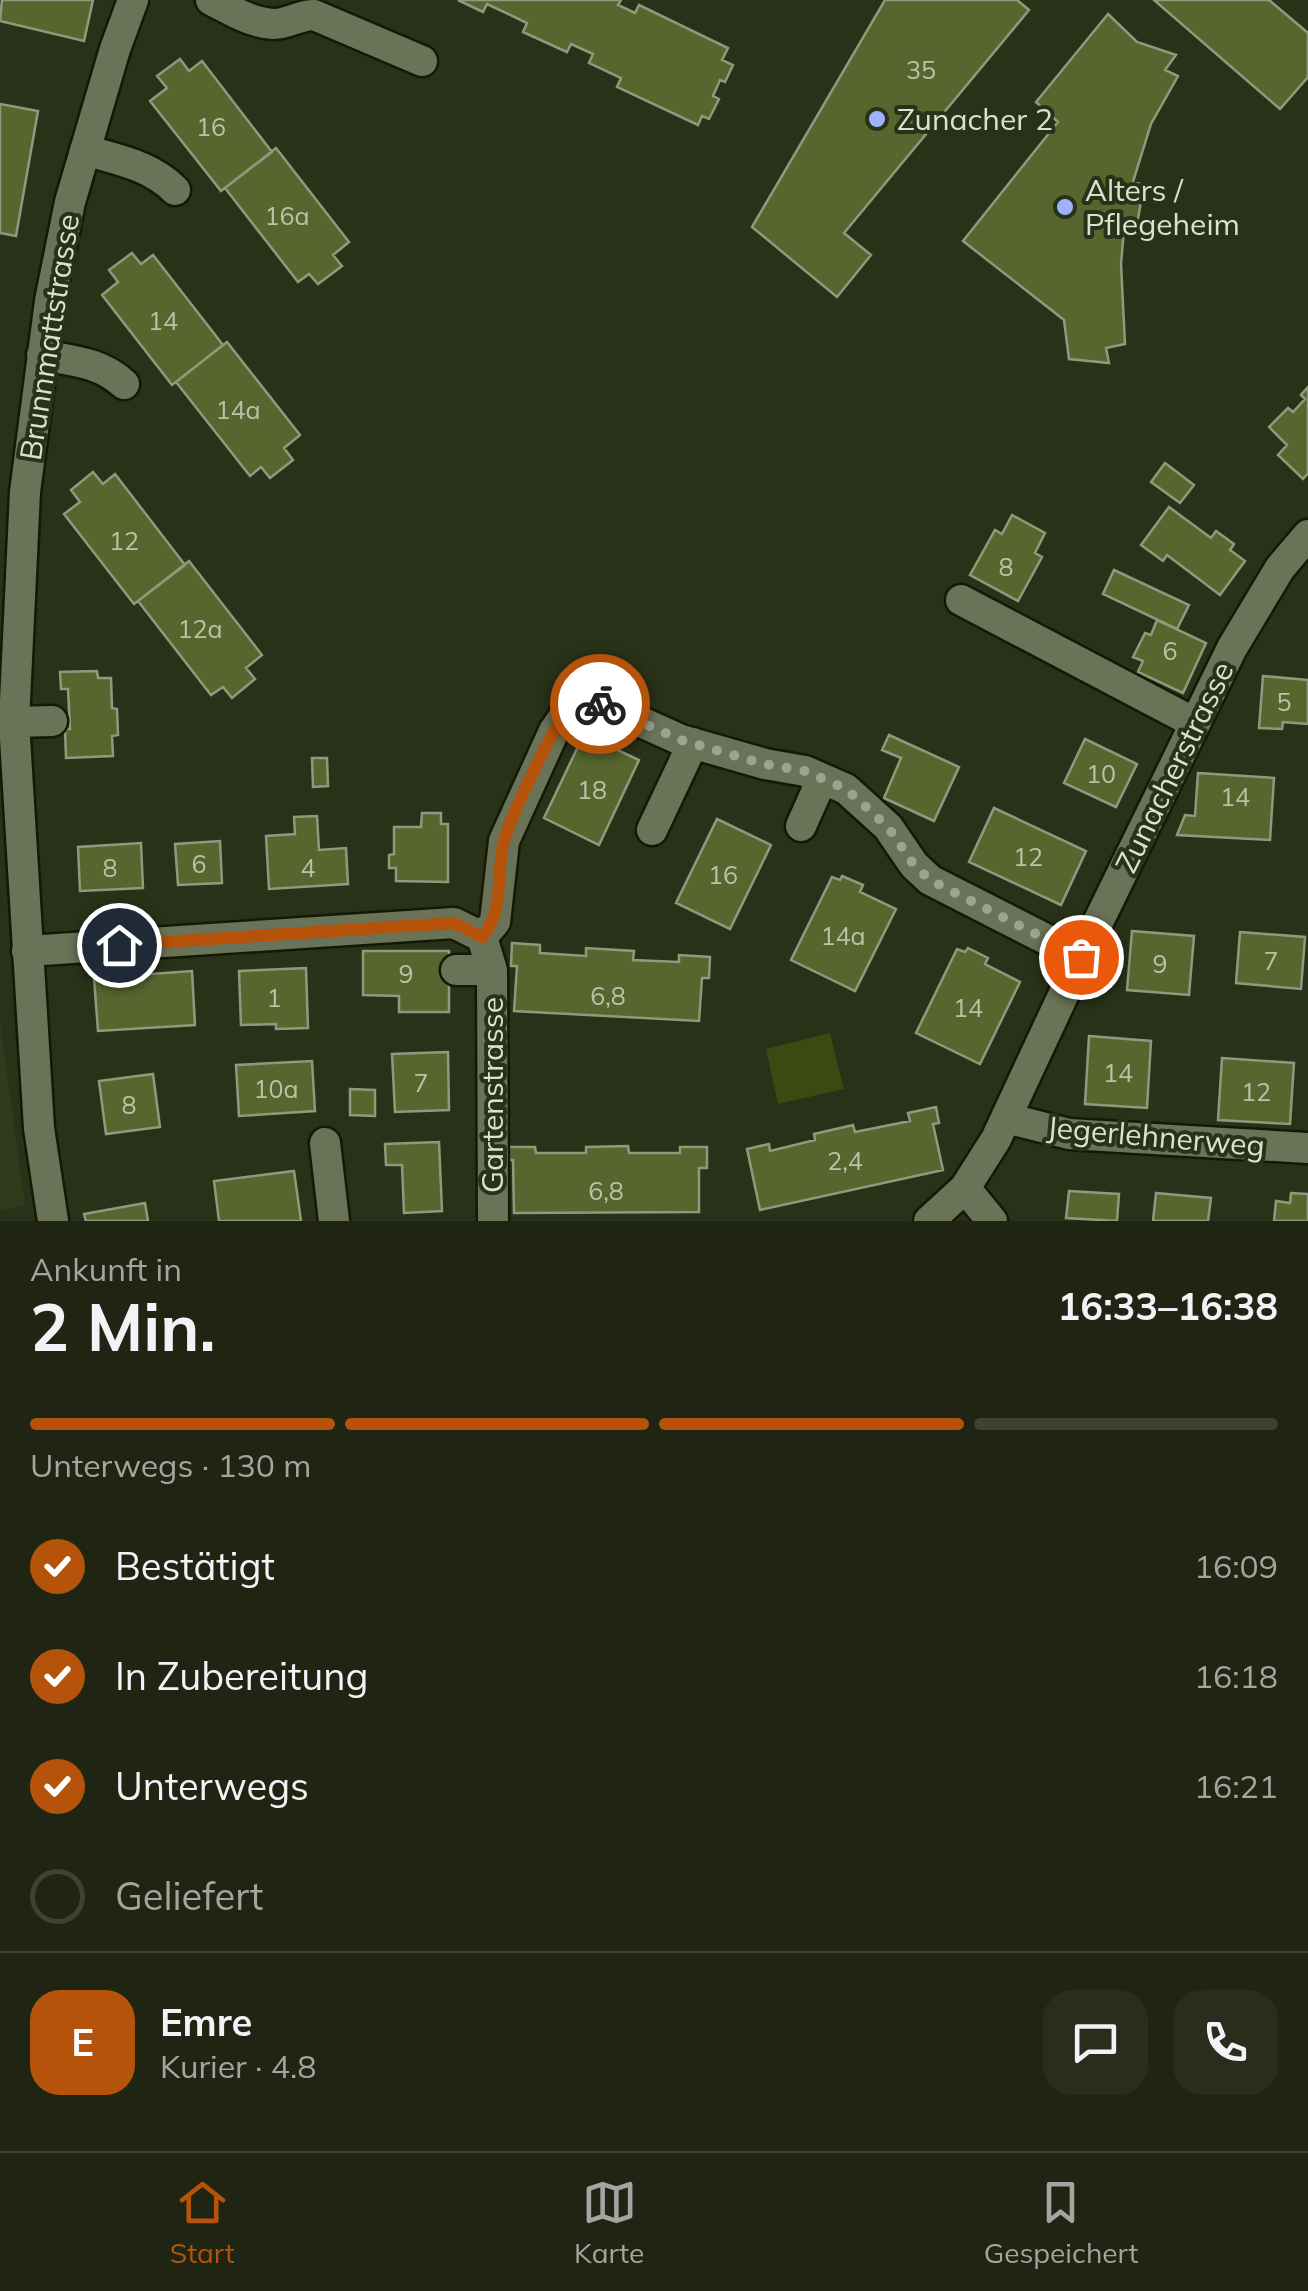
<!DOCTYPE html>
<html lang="de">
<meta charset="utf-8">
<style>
:root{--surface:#202513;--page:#282d1c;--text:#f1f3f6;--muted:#a2a5a0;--line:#3d4233;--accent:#b45309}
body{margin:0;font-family:Mulish,sans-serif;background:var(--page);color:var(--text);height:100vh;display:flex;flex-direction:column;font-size:38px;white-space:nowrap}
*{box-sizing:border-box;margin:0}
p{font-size:32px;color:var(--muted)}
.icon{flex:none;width:55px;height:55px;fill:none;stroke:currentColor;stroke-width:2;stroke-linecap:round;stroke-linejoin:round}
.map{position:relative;height:1221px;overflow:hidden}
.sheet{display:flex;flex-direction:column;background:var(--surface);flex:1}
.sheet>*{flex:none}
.pin{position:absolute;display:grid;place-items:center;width:85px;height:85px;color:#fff;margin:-42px;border:5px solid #fff;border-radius:50%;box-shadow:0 2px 10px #0007}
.courier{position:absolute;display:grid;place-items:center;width:100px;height:100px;margin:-50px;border:8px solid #b45309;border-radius:50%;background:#fff;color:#222;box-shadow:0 2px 12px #0007}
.headline em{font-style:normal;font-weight:700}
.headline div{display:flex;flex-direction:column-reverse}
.headline{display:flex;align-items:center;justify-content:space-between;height:170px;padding:0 30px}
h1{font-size:65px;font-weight:700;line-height:75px}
.bar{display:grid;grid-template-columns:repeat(4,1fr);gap:15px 10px;align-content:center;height:120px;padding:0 30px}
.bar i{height:12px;border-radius:8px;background:var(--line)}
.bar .on{background:var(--accent)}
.bar p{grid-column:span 4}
.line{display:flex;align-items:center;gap:25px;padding:0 30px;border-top:2px solid var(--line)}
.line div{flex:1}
.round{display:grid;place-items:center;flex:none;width:105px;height:105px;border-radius:30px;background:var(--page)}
ol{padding:0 30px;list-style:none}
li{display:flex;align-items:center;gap:30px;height:110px}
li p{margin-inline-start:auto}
li .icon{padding:10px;border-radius:50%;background:var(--accent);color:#fff;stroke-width:4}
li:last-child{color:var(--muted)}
li i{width:55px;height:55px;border:5px solid var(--line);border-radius:50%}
.menu{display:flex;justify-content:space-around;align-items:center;height:140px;border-top:2px solid var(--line);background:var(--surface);font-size:28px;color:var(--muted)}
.menu a{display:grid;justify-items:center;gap:5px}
.menu .on{color:var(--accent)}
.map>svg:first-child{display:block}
</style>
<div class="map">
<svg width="1308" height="1221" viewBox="0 0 1308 1221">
<rect width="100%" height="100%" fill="#2a3119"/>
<path fill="#323a1c" d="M 0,1023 L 25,1205 L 0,1211 Z"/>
<path fill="#3c4911" d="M 830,1033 L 844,1089 L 778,1104 L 766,1049 Z"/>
<path fill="#57662f" stroke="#90997d" stroke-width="2.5" d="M 2,0 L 93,0 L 84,41 L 0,21 Z
M 458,0 L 621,0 L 618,5 L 635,13 L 639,5 L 728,48 L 722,60 L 733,65 L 725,82 L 720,80 L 713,96 L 719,99 L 709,119 L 702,116 L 698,125 L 617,87 L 621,78 L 589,63 L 593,54 L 571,44 L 567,52 L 523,32 L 527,23 L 487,4 L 483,12 Z
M 885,0 L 1017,0 L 1029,10 L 844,233 L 871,255 L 837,297 L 752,227 Z
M 1154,0 L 1269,0 L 1308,33 L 1308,77 L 1280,109 Z
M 1108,14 L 1137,42 L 1176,55 L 1165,70 L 1178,76 L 1151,124 L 1133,182 L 1144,185 L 1136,230 L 1124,230 L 1121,264 L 1125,344 L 1106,348 L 1109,363 L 1069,359 L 1064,320 L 963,241 L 1058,122 L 1036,102 Z
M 180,59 L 189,71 L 202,61 L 272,152 L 221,191 L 150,101 L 167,88 L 157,76 Z
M 0,104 L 38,111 L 16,236 L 0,233 Z
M 276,148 L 349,242 L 333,255 L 342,266 L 318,284 L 309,274 L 298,282 L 225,188 Z
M 132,253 L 141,264 L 153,255 L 223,345 L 172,385 L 102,295 L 118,282 L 109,270 Z
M 227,342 L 300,435 L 284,448 L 293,460 L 270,478 L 261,467 L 250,476 L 176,382 Z
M 1308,387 L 1308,473 L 1303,479 L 1278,455 L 1287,445 L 1269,427 L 1288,408 L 1293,412 L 1305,399 L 1301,395 Z
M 1165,463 L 1194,485 L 1180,503 L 1151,482 Z
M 93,472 L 103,484 L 115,474 L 185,565 L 134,604 L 64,514 L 80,502 L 71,490 Z
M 1169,507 L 1211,538 L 1216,531 L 1234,544 L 1230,550 L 1245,561 L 1220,595 L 1167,555 L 1163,561 L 1141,545 Z
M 1012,515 L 1045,533 L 1035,553 L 1042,557 L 1018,601 L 970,575 L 995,530 L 1002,534 Z
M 189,561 L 262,655 L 246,668 L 255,679 L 232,698 L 223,687 L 211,695 L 138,601 Z
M 1114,570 L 1189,605 L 1177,629 L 1103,594 Z
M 1157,620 L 1206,643 L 1183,693 L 1138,672 L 1143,661 L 1133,657 L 1145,633 L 1151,635 Z
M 97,671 L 98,678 L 111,678 L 112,708 L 117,709 L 118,735 L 112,736 L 113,756 L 66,758 L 65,729 L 70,729 L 68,689 L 61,689 L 60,672 Z
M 1263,676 L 1308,680 L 1308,724 L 1283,722 L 1282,729 L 1259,728 Z
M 584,734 L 639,760 L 599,845 L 544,818 Z
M 889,735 L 959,767 L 934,821 L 884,798 L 901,758 L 882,750 Z
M 1085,739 L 1137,764 L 1116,807 L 1064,783 Z
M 312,758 L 327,758 L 328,786 L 313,787 Z
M 1198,773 L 1274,778 L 1270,840 L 1177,835 L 1185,815 L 1195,816 Z
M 994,808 L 1086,851 L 1061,905 L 969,862 Z
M 422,813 L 441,813 L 441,824 L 448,824 L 448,882 L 396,881 L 396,868 L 389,868 L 389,855 L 394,854 L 394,827 L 421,827 Z
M 317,816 L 319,850 L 346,848 L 348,884 L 269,889 L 266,836 L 295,834 L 294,817 Z
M 717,819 L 771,845 L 730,929 L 676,903 Z
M 220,841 L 222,883 L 178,885 L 175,844 Z
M 141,843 L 143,888 L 80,891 L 78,847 Z
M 842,876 L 863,885 L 860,892 L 896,909 L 855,991 L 791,960 L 832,877 L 840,880 Z
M 1132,931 L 1194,936 L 1189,995 L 1127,990 Z
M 1240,932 L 1305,937 L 1301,989 L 1236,983 Z
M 512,943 L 540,945 L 540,953 L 586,956 L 586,948 L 634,951 L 633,960 L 679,962 L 679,955 L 710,957 L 709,978 L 702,978 L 699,1021 L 514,1011 L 517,966 L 511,966 Z
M 968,948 L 988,958 L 985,964 L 1020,982 L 980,1064 L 916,1033 L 957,949 L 965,952 Z
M 363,951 L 449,951 L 449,1012 L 399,1012 L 399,996 L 363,995 Z
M 306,968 L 308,1028 L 276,1029 L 276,1024 L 241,1025 L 239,971 Z
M 192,971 L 195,1025 L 98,1031 L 94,978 Z
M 1089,1036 L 1151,1041 L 1147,1108 L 1085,1104 Z
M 448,1052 L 449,1110 L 395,1112 L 392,1054 Z
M 1222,1058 L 1294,1063 L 1290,1124 L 1218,1120 Z
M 312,1061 L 315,1111 L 239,1116 L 236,1065 Z
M 153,1074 L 160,1127 L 106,1134 L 99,1081 Z
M 350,1089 L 375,1090 L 375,1116 L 350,1115 Z
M 936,1107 L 939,1123 L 933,1124 L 943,1170 L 760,1210 L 747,1149 L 769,1144 L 770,1151 L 815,1140 L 814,1134 L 853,1125 L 855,1132 L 910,1121 L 908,1113 Z
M 439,1142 L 442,1211 L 404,1213 L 402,1165 L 386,1165 L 385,1144 Z
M 628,1146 L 629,1153 L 680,1153 L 680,1147 L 707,1147 L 707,1168 L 699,1168 L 699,1212 L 514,1213 L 513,1160 L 508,1160 L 507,1147 L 535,1147 L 536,1153 L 586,1153 L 586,1147 Z
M 294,1171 L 301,1221 L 219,1221 L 214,1181 Z
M 1069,1191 L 1119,1194 L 1117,1221 L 1066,1218 Z
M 1156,1193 L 1211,1198 L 1208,1221 L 1153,1221 Z
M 1291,1193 L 1308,1194 L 1308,1221 L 1274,1221 L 1276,1201 L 1290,1203 Z
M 145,1203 L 148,1221 L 86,1221 L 84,1214 Z"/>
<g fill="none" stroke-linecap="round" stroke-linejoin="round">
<g stroke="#131903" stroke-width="35">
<path id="minor" d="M 211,0 C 231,10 251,23 274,24 C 287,24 300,15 314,15 L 422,61
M 85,150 C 118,160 150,165 175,190
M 42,355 C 73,361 100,362 124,384
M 961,600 L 1193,722
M 14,722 L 52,721
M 801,826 L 822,779
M 652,830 L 693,743
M 482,937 L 495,922 L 504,841 L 554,731 L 567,712 L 583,703 L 601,704 L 681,740 L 765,764 L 805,771 L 846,789 L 888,827 L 914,865 L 930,880 L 1081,957
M 27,951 L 454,923 L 482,937 L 492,970 L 493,1221
M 456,970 L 492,970
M 1006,1118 L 1069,1134 L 1308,1148
M 325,1143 L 334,1221
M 965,1188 L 992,1221
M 53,1221 L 39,1128 L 14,722 L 25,492 L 50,301 L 70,202 L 115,49 L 133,0
M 929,1221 L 965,1188 L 996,1139 L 1081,957 L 1232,648 L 1280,568 L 1308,535"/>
</g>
<use href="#minor" stroke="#6a7257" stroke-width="30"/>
</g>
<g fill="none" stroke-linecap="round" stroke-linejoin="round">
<path stroke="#9da391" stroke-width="10" stroke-dasharray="0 18" d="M 600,704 L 681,740 L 764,764 L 805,771 L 846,789 L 888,827 L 914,865 L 930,880 L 1081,957"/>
<path stroke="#b45309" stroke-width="12" d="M 119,945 L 454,923 L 482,937 C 506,909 495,874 504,841 C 510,819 551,730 565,715 C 575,704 586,703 600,704"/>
</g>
<g fill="#9fb3fd" stroke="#2a3119" stroke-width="4">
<circle cx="877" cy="119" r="10"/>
<circle cx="1065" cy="207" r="10"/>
</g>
<g text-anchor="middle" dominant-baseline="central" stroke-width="8" stroke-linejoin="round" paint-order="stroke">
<g font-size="25" fill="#bac2a8">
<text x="921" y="69">35</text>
<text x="211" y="126">16</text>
<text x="287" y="215">16a</text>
<text x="163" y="320">14</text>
<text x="238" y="409">14a</text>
<text x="124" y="540">12</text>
<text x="1006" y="566">8</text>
<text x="200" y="628">12a</text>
<text x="1170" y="650">6</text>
<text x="1284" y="701">5</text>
<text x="1101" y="773">10</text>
<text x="592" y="789">18</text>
<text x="1235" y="796">14</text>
<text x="1028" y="856">12</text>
<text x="199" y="863">6</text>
<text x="110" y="867">8</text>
<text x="308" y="867">4</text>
<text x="723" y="874">16</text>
<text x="843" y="935">14a</text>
<text x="1271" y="960">7</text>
<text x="1160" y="963">9</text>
<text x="406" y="973">9</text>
<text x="608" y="995">6,8</text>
<text x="274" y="997">1</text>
<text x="968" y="1007">14</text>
<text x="1118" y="1072">14</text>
<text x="421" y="1082">7</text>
<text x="276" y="1088">10a</text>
<text x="1256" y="1091">12</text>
<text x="129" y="1104">8</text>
<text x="845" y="1160">2,4</text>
<text x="606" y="1190">6,8</text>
</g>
<g font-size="30" fill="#dbe0d1" stroke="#2a3119" text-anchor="start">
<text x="897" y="119">Zunacher 2</text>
<text x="1085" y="190">Alters /<tspan x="1085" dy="34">Pflegeheim</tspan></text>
</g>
<g font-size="30" fill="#dbe0d1" stroke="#2a3119">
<text transform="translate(49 337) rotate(-81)">Brunnmattstrasse</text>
<text transform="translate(1174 767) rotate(-64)">Zunacherstrasse</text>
<text transform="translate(492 1095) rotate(-90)">Gartenstrasse</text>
<text transform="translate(1156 1136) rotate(5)">Jegerlehnerweg</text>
</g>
</g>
</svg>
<div class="pin" style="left:1081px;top:957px;background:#ea580c"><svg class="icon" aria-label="bag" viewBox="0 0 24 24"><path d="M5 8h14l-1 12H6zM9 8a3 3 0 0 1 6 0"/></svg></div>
<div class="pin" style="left:119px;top:945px;background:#1f2937"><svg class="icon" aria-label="home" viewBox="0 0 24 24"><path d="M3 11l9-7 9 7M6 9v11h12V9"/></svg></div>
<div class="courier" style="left:600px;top:704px"><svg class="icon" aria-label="bike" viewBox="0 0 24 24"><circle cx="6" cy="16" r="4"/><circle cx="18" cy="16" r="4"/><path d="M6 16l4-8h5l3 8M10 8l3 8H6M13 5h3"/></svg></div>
</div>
<section class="sheet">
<div class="headline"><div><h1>2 Min.</h1><p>Ankunft in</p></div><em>16:33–16:38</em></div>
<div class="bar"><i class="on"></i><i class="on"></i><i class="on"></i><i></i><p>Unterwegs · 130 m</p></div>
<ol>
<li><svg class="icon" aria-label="check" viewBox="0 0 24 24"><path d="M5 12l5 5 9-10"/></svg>Bestätigt<p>16:09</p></li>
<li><svg class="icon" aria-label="check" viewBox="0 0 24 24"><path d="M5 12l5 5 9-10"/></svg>In Zubereitung<p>16:18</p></li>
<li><svg class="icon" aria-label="check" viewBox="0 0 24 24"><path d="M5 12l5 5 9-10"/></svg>Unterwegs<p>16:21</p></li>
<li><i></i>Geliefert</li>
</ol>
<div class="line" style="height:180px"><b class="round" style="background:var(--accent);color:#fff">E</b><div><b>Emre</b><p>Kurier · 4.8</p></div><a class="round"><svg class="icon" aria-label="chat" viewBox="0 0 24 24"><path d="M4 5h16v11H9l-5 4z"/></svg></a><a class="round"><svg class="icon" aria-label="phone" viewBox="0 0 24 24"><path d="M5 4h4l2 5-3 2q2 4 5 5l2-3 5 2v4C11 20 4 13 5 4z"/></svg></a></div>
</section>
<nav class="menu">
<a class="on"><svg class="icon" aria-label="home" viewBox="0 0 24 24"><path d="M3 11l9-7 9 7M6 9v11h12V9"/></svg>Start</a>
<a><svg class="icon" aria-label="map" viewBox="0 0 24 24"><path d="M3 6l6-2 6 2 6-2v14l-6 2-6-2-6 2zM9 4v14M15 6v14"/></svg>Karte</a>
<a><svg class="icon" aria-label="saved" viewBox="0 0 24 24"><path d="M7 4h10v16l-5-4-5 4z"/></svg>Gespeichert</a>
</nav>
